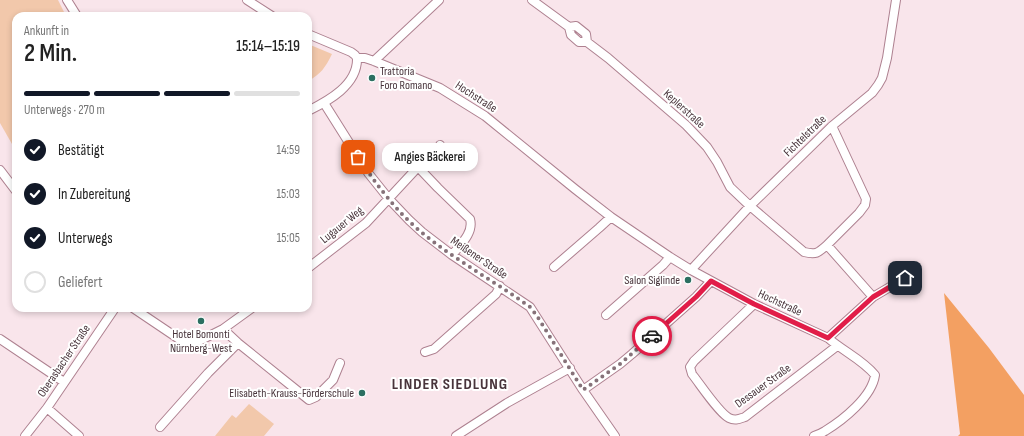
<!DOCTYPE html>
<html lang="de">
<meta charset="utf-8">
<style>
:root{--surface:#fff;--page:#f6f6f6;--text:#222;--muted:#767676;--line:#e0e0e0;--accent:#111827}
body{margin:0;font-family:"Sofia Sans Condensed",sans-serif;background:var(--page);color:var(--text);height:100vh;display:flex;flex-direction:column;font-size:15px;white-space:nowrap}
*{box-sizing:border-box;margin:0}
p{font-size:13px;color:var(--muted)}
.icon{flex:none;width:22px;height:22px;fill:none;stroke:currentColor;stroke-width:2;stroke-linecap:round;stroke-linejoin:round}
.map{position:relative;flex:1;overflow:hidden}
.details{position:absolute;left:12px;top:12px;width:300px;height:300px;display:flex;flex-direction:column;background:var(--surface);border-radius:12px;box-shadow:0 2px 6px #0003}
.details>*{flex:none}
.pin{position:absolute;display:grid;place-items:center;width:34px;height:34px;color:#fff;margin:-17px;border-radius:8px;box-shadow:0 2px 6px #0006}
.courier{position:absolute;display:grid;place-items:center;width:40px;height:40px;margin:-20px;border:3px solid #e11d48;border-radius:50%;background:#fff;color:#222;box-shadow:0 1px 5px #0007}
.bubble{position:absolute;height:28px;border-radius:12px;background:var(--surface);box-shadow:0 2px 6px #0003;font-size:13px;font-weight:600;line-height:28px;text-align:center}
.headline em{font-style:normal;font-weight:600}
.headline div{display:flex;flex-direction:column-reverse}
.headline{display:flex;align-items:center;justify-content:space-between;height:68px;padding:0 12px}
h1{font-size:26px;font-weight:600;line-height:30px}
.bar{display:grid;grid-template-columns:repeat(4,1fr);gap:6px 4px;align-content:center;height:48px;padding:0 12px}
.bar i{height:5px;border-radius:3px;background:var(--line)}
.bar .on{background:var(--accent)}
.bar p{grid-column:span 4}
ol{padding:0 12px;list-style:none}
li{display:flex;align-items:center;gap:12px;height:44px}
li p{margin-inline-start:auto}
li .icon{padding:4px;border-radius:50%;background:var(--accent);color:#fff;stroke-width:4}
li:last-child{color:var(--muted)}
li i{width:22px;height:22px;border:2px solid var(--line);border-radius:50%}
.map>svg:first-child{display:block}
</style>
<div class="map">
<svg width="1024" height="436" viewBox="0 0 1024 436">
<rect width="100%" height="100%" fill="#f9e5eb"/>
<path fill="#f2c8ab" d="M 0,0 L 58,0 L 66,16 L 16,16 L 16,151 L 0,123 Z
M 308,44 L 332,54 C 325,68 321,74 308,81 Z
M 249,404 L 274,424 L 264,436 L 215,436 L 232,415 L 236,418 Z"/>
<path fill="#f3a062" d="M 944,293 L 989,348 L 1024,395 L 1024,436 L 958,436 L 960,434 Z"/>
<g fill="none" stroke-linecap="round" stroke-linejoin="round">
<g stroke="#ae8190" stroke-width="10">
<path id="minor" d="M 67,0 L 77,16
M 247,0 L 272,16
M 532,0 L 569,27 L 576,26 L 586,34 L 587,42 L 608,58 L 686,125 L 707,147 L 717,162 L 730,187 L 750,206 L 804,252 C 816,255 818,253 827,245 L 873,297
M 569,27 L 571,35 L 579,42 L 587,42
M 308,34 L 351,52 L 355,55 L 357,58 L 365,58 L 374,61 L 440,88 L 485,116 L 575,189 L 611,217 L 670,257 L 691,270 L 754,304 L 828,338 C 843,351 863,360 875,375 C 872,397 843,420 825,431 C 822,433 817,435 814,436
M 374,61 L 439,0
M 324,103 L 358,157 L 369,174 L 389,199 L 409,220 L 422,232 L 452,255 L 530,307 L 583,390 L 615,436
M 308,111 C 328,101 358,85 357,58
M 418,167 L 438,188 L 470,219 C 474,233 460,245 452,255
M 0,170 L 16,191
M 827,245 L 859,213 L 865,205 L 866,199 L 832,126
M 554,267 L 599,228 L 611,217
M 308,268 L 366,223 L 418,167 L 438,150 L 440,145
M 691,270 L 750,206 L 832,126 L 872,93 L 878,85 L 882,78 L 887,58 L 896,0
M 754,304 L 694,361 L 690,367 L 692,374 C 700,384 719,413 729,418 C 735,421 739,419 745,417 L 837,346
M 133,308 L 182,341 L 193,342 L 201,340 L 223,329 L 252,308
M 606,315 L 663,265 L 670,257
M 223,329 L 238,343 L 309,400 L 316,397 L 333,380 L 340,363
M 828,338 L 873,297 L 905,278
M 0,339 L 64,382
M 425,352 L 434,349 L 496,294 L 500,286
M 583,390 L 620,364 L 632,354 L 696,297 L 711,281
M 47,408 L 79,436
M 160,427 L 208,373 L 238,343
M 25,436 L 47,408 L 115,308
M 456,436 L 507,403 L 570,368"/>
</g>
<use href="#minor" stroke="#fff" stroke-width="8"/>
</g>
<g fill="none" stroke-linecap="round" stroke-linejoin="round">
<path stroke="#867279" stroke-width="4" stroke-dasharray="0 7.2" d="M 358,157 C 376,184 396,211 421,232 C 455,260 494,281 530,307 L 537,316 L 583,390 L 620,364 L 652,336"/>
<path stroke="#e11d48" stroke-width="5" d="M 652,336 L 696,297 L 711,281 L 754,304 L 828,338 L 873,297 L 905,278"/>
</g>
<g fill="#2c6f61" stroke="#fff" stroke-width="1.5">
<circle cx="372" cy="78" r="4"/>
<circle cx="688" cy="280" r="4"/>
<circle cx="201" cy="321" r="4"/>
<circle cx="362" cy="393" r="4"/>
</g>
<g text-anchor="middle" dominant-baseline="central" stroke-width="4" stroke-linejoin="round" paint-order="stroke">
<g font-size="12" fill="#48343b" stroke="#fff" text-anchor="end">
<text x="380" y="71" text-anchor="start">Trattoria<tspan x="380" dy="14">Foro Romano</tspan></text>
<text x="680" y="280">Salon Siglinde</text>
<text x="201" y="334" text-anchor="middle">Hotel Bomonti<tspan x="201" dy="14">Nürnberg-West</tspan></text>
<text x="354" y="393">Elisabeth-Krauss-Förderschule</text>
</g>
<g font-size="12" fill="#48343b" stroke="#fff">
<text transform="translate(476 97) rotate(33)">Hochstraße</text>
<text transform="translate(684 109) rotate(42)">Keplerstraße</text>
<text transform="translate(805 136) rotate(-44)">Fichtelstraße</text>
<text transform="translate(342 225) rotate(-39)">Lugauer Weg</text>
<text transform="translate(479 258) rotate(34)">Meißener Straße</text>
<text transform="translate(780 303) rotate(25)">Hochstraße</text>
<text transform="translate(64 361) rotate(-56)">Oberasbacher Straße</text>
<text transform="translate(763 386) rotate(-36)">Dessauer Straße</text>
</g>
<g font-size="16" font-weight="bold" letter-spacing="1" fill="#48343b" stroke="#fff">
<text x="450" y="384">LINDER SIEDLUNG</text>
</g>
</g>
</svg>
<div class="pin" style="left:358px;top:157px;background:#ea580c"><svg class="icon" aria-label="bag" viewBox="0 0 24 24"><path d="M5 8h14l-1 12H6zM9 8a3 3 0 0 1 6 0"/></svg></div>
<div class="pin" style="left:905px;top:278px;background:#1f2937"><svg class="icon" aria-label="home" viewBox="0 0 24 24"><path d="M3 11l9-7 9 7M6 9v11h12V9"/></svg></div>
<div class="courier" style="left:652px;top:336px"><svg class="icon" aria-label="car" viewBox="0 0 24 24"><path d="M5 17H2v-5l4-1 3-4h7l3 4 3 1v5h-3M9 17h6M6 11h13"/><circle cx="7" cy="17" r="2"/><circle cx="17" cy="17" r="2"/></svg></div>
<div class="bubble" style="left:382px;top:143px;width:96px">Angies Bäckerei</div>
<section class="details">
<div class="headline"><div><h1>2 Min.</h1><p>Ankunft in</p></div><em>15:14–15:19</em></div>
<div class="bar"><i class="on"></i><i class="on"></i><i class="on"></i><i></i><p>Unterwegs · 270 m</p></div>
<ol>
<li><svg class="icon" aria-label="check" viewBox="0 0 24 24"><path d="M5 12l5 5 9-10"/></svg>Bestätigt<p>14:59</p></li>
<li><svg class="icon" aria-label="check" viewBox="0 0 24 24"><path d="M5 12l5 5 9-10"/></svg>In Zubereitung<p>15:03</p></li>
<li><svg class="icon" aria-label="check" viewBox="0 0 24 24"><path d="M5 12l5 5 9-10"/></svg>Unterwegs<p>15:05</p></li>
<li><i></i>Geliefert</li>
</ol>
</section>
</div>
